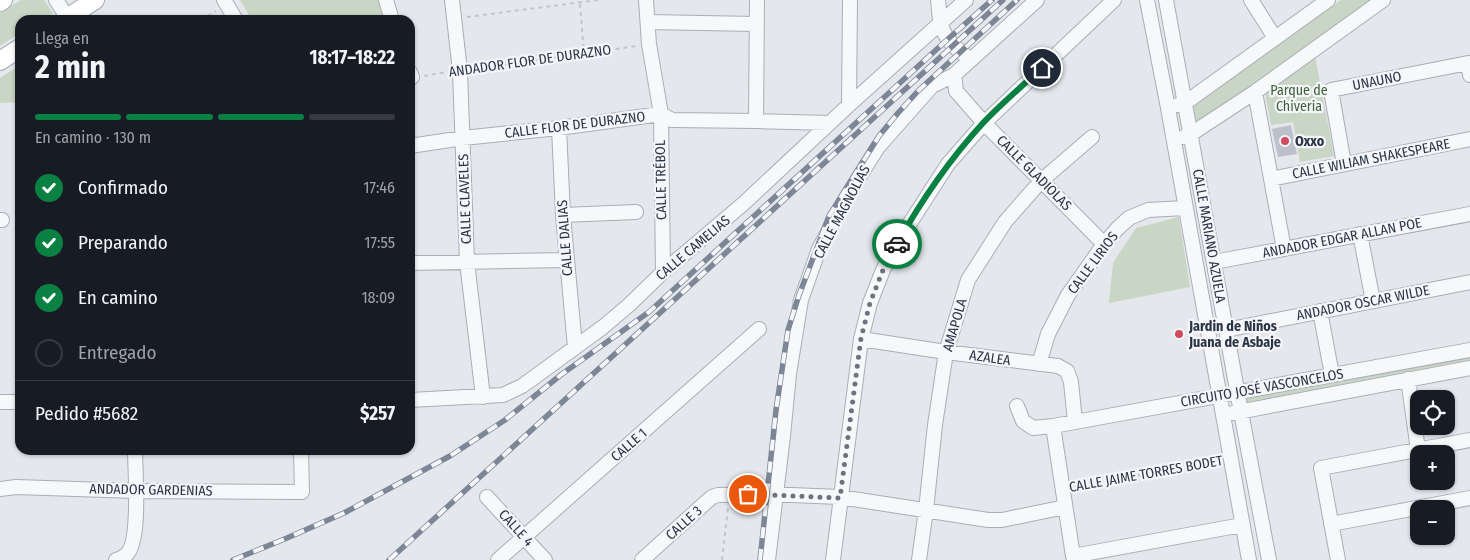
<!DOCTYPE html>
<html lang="es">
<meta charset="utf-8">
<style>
:root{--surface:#171b24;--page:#242831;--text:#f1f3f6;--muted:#9ea1a6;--line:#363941;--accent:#0b8043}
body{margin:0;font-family:"Fira Sans Condensed",sans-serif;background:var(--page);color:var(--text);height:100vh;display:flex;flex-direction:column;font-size:19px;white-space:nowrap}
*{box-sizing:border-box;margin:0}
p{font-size:16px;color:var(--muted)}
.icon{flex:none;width:28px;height:28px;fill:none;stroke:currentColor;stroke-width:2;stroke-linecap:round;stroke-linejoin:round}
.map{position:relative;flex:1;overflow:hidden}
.drawer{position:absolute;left:15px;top:15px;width:400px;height:440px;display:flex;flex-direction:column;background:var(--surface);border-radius:15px;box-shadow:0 1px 4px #0004}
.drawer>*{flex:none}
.fabs{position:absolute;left:1410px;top:390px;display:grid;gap:10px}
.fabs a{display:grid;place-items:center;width:45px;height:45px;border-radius:10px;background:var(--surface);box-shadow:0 1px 4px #0004;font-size:25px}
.pin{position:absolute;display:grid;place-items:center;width:42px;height:42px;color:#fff;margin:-21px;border:2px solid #fff;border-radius:50%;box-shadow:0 1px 5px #0007}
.courier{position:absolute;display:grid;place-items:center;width:50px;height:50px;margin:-25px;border:4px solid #0b8043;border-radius:50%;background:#fff;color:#222;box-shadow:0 1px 6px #0007}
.summary em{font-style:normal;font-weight:700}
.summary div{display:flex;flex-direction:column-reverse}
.summary{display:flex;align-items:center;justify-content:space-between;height:85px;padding:0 20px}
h1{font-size:32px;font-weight:700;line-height:38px}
.bar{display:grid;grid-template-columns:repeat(4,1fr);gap:8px 5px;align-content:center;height:60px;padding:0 20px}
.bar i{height:6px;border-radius:4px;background:var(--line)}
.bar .current{background:var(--accent)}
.bar p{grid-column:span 4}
.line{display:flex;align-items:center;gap:12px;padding:0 20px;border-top:1px solid var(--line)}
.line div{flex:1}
ol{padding:0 20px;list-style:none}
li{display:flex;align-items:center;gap:15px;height:55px}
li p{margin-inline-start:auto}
li .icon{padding:5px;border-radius:50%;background:var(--accent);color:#fff;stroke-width:4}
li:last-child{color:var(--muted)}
li i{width:28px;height:28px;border:2px solid var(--line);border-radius:50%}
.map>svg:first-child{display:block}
</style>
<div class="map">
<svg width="1470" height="560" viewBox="0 0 1470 560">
<rect width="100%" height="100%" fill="#e4e7ec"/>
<path fill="#c9d6c5" d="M 21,0 L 44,0 L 53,13 L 41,20 L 20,20 L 20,33 L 0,46 L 0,13 Z
M 240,0 L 379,0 L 384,19 L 252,20 Z
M 1341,0 L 1374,0 L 1209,118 L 1201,121 L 1193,119 L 1191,110 L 1198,102 Z
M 1315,56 L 1334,156 L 1300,162 L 1293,122 L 1271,125 L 1265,93 Z
M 20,65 L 20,102 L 0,103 L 0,78 Z
M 1179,217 L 1190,287 L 1109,303 L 1113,263 L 1136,228 Z
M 1470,354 L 1470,364 L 1245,406 L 1243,397 Z"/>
<path fill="#bbc0ca" d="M 1291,125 L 1297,154 L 1278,157 L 1272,129 Z"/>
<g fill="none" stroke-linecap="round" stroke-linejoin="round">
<g stroke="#a9aeb7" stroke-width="16">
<path id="minor" d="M 56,0 L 69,20
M 224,0 L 236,20
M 386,0 L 392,20
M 452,0 L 460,71 L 467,262 L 483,397
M 646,0 L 649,44 L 661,114 L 663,272
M 938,0 C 939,8 939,17 941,24 C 945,41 958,50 971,60
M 1147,0 L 1168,108 L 1249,560
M 1166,0 L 1241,412 L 1269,560
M 1251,0 L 1275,38
M 648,22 L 756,24
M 410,72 L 412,77
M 954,75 L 956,91 L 984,123 L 1104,244
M 1255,92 L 1284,249
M 849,105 L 850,0
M 1178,105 L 1185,103 L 1328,0
M 756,121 L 757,0
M 559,128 L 563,215 L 575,347
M 1184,137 L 1191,134 L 1255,92 L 1383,0
M 410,146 L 463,138 L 559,128 L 661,114 L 672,120 L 756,121 L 830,123
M 1344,164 L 1331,90 L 1468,63 L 1470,75
M 1271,179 L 1470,139
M 563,215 L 636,212
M 0,220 L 2,220
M 1360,234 L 1373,301
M 1214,262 L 1470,214
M 410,263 L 566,260
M 1320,311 L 1332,375
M 1226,330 L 1470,282
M 861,339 L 946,352 L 1058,366 L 1067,371 L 1071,382 L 1075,422
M 1039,364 L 1048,334 L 1068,295 L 1104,244 L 1117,229 L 1129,218 L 1148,210 L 1185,208
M 1408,379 L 1418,450
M 410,400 L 503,395 L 522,386 L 536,376 L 603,327 L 629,305 L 663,272 L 743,204 L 849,105 L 966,0
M 0,402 L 20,402
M 1017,406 L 1023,421 L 1033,428 L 1053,426 L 1470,350
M 1233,413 L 1470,368
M 1053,426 L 1073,556 L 1242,525
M 0,489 L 16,487 L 136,491 L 302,492 L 301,450
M 487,497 L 545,560
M 1331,524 L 1470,498
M 116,560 C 120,559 124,557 127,554 C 141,540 135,471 135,450
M 498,560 L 759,329
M 642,560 L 704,504 L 712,497 L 718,495 L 767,494 L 840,497 L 988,520 L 1002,520 L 1065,507
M 768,560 L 783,436 L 789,374 L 801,300 L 819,249 L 846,198 L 878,147 L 932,86 L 954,75 L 1037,0
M 833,560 L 861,339 L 870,303 L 883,270 L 901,237 L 948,164 L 984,123 L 1114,0
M 919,560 L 926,510 L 935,425 L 946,352 L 968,280 L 1005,222 L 1041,181 L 1092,137
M 1338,560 L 1321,468 L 1470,440"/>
</g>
<g stroke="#a3abb8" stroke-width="20">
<path id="major" d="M 0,2 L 3,0
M 64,20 L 95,0
M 0,61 L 20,48"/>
</g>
<path stroke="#c2c5cb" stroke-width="2" stroke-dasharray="4 4" stroke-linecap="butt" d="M 580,4 L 584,54
M 467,17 L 598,0
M 201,20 L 216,11
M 473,69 L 637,46
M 424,76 L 446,72
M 1075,487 L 1218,461
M 722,560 L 728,508"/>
<use href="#minor" stroke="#f7f8fa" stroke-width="14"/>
<use href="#major" stroke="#fff" stroke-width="18"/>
<g stroke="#7d8696" stroke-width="5.5">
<path id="rail" d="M 233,560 L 287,538 L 344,513 L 450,456 L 505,420 L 562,374 L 649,312 L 948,39 L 992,0
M 389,560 L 1003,0
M 760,560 L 776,410 L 788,330 L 799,295 L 829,216 L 879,136 L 898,113 L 918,91 L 1017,0"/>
</g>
<use href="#rail" stroke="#f4f6f9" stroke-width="4" stroke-dasharray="11" stroke-linecap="butt"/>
</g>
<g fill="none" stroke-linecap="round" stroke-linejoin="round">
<path stroke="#6c737f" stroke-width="5" stroke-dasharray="0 9" d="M 748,494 L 840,498 L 861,338 L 870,303 L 883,270 L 897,244"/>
<path stroke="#0b8043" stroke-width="6" d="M 897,244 C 921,201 950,159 983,123 C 1001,104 1022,86 1042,68"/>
</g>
<g fill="#d1495b" stroke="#f4f6f9" stroke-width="2">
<circle cx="1285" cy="141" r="5"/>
<circle cx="1179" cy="334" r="5"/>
</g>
<g text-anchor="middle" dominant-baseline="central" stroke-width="4.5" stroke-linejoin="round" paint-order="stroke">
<g font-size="14" fill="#2b3445" stroke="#f4f6f9">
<text transform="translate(530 61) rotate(-8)">ANDADOR FLOR DE DURAZNO</text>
<text transform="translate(1377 81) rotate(-11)">UNAUNO</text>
<text transform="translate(575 125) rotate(-7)">CALLE FLOR DE DURAZNO</text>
<text transform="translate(1371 159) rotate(-11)">CALLE WILIAM SHAKESPEARE</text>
<text transform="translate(1034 173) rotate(45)">CALLE GLADIOLAS</text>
<text transform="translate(661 180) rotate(-91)">CALLE TRÉBOL</text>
<text transform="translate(465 199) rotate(-92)">CALLE CLAVELES</text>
<text transform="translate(842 212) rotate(-62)">CALLE MAGNOLIAS</text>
<text transform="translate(1209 236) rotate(80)">CALLE MARIANO AZUELA</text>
<text transform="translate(565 238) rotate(-94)">CALLE DALIAS</text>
<text transform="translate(1342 238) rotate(-11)">ANDADOR EDGAR ALLAN POE</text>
<text transform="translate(693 248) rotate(-40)">CALLE CAMELIAS</text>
<text transform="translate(1093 263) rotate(-53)">CALLE LIRIOS</text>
<text transform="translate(1363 303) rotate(-11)">ANDADOR OSCAR WILDE</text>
<text transform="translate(955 325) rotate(-74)">AMAPOLA</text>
<text transform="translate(990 358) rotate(8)">AZALEA</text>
<text transform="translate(1262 388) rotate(-10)">CIRCUITO JOSÉ VASCONCELOS</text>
<text transform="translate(629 445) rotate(-41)">CALLE 1</text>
<text transform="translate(1146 474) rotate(-10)">CALLE JAIME TORRES BODET</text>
<text transform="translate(151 490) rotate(1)">ANDADOR GARDENIAS</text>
<text transform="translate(684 523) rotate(-42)">CALLE 3</text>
<text transform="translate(516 528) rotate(48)">CALLE 4</text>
</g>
<g font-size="14" fill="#3f6138" stroke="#f4f6f9">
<text x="1299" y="90">Parque de<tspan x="1299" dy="16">Chiveria</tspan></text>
</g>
<g font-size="14" font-weight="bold" fill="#2b3445" stroke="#f4f6f9" text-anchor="start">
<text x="1295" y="141">Oxxo</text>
<text x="1189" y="326">Jardin de Niños<tspan x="1189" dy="16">Juana de Asbaje</tspan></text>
</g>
</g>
</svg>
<div class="fabs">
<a><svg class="icon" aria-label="locate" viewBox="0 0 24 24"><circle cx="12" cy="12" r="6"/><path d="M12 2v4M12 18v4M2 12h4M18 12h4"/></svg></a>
<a>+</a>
<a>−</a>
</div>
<div class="pin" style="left:748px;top:494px;background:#ea580c"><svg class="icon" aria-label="bag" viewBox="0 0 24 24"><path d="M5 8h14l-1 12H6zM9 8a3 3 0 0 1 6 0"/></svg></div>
<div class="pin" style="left:1042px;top:68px;background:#1f2937"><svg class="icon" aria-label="home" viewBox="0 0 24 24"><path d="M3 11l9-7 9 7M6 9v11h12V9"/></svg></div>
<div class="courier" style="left:897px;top:244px"><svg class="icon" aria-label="car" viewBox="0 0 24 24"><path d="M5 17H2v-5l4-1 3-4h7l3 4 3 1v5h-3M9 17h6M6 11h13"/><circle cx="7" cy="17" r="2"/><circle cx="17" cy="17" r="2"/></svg></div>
<section class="drawer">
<div class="summary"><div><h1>2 min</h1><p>Llega en</p></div><em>18:17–18:22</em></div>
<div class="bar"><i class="current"></i><i class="current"></i><i class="current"></i><i></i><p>En camino · 130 m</p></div>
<ol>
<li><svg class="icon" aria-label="check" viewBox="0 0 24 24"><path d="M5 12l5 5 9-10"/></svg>Confirmado<p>17:46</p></li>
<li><svg class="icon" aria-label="check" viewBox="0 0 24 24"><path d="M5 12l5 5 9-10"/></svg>Preparando<p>17:55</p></li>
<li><svg class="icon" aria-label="check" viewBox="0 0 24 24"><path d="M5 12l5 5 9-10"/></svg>En camino<p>18:09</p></li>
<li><i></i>Entregado</li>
</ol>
<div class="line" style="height:65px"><div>Pedido #5682</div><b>$257</b></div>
</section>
</div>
